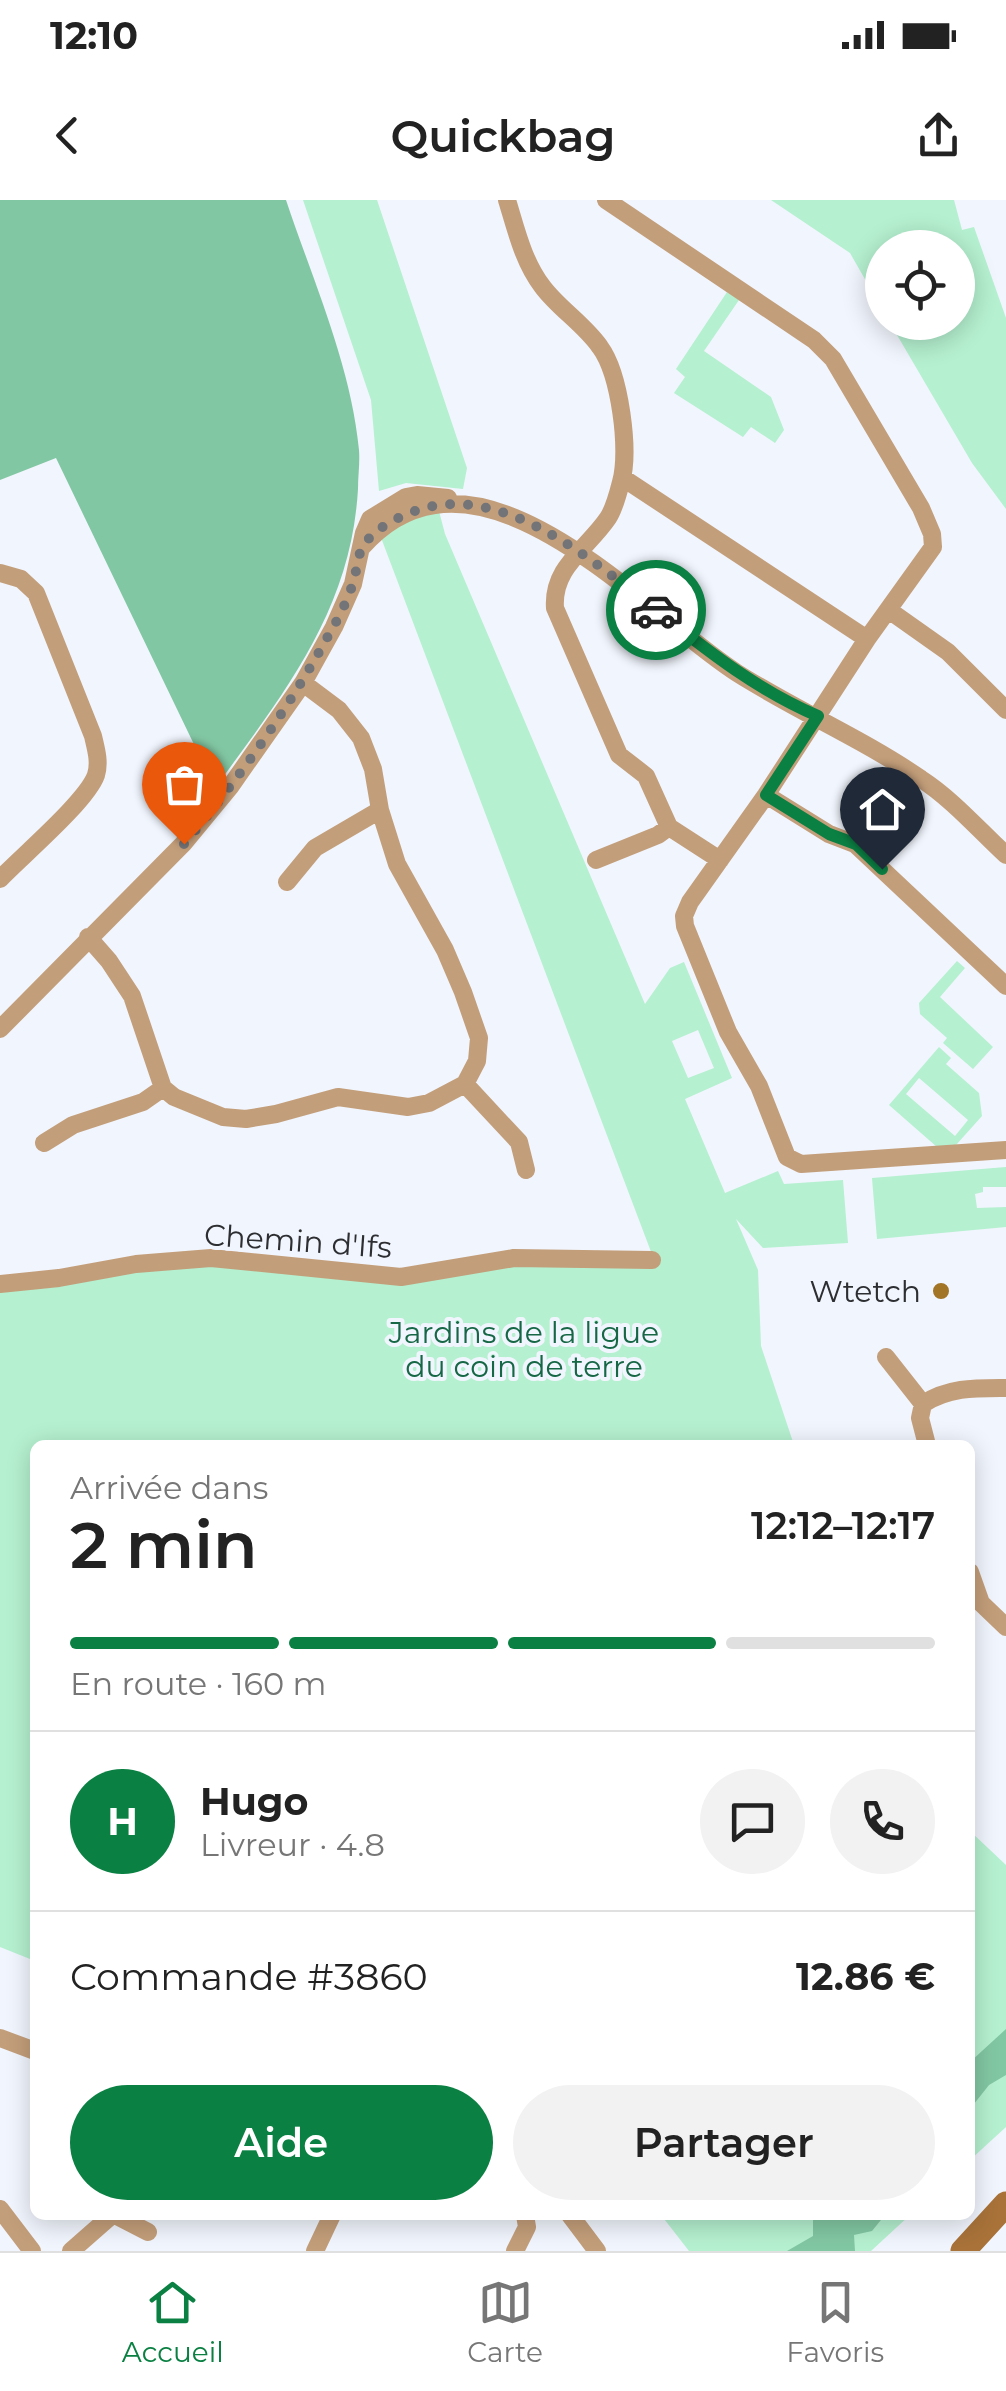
<!DOCTYPE html>
<html lang="fr">
<meta charset="utf-8">
<style>
:root{--surface:#fff;--page:#f2f2f2;--text:#222;--muted:#767676;--line:#e0e0e0;--accent:#0b8043}
body{margin:0;font-family:Montserrat,sans-serif;background:var(--page);color:var(--text);height:100vh;display:flex;flex-direction:column;font-size:38px;white-space:nowrap}
*{box-sizing:border-box;margin:0}
p{font-size:32px;color:var(--muted)}
.icon{flex:none;width:55px;height:55px;fill:none;stroke:currentColor;stroke-width:2;stroke-linecap:round;stroke-linejoin:round}
.map{position:relative;flex:1;overflow:hidden}
.panel{position:absolute;left:30px;top:1240px;width:945px;height:780px;display:flex;flex-direction:column;background:var(--surface);border-radius:15px;box-shadow:0 5px 25px #0003}
.panel>*{flex:none}
.tools{position:absolute;left:865px;top:30px;display:grid;gap:20px}
.tools a{display:grid;place-items:center;width:110px;height:110px;border-radius:50%;background:var(--surface);box-shadow:0 5px 25px #0003;font-size:50px}
.pin{position:absolute;display:grid;place-items:center;width:85px;height:85px;color:#fff;margin:-102px -42px;border-radius:50% 50% 50% 0;rotate:-45deg;box-shadow:0 0 10px #0007}
.pin .icon{rotate:45deg}
.courier{position:absolute;display:grid;place-items:center;width:100px;height:100px;margin:-50px;border:8px solid #0b8043;border-radius:50%;background:#fff;color:#222;box-shadow:0 2px 12px #0007}
.summary em{font-style:normal;font-weight:600}
.summary div{display:flex;flex-direction:column-reverse}
.summary{display:flex;align-items:center;justify-content:space-between;height:170px;padding:0 40px}
h1{font-size:65px;font-weight:600;line-height:75px}
.bar{display:grid;grid-template-columns:repeat(4,1fr);gap:15px 10px;align-content:center;height:120px;padding:0 40px}
.bar i{height:12px;border-radius:8px;background:var(--line)}
.bar .current{background:var(--accent)}
.bar p{grid-column:span 4}
.line{display:flex;align-items:center;gap:25px;padding:0 40px;border-top:2px solid var(--line)}
.line div{flex:1}
.round{display:grid;place-items:center;flex:none;width:105px;height:105px;border-radius:52px;background:var(--page)}
.primary-button{display:flex;gap:20px;margin-top:auto;padding:20px 40px}
.primary-button a{flex:1;height:115px;border-radius:60px;background:var(--accent);color:#fff;font-size:40px;font-weight:600;line-height:115px;text-align:center}
.primary-button a+a{background:var(--page);color:var(--text)}
.status{display:flex;justify-content:space-between;align-items:center;height:70px;padding:0 50px;background:var(--surface);direction:ltr}
.status svg{height:28px;fill:currentColor}
header{display:flex;justify-content:space-between;align-items:center;height:130px;padding:0 40px;background:var(--surface);font-size:45px;font-weight:600}
.menu{display:flex;justify-content:space-around;align-items:center;height:140px;border-top:2px solid var(--line);background:var(--surface);font-size:28px;color:var(--muted)}
.menu a{display:grid;justify-items:center;gap:5px}
.menu .current{color:var(--accent)}
.map>svg:first-child{display:block}
</style>
<div class="status"><b>12:10</b><svg viewBox="0 0 49 12"><path d="M0 12V9h3v3zM5 12V6h3v6zM10 12V3h3v9zM15 12V0h3v12zM26 1h20v11H26zM47 4h2v5h-2z"/></svg></div>
<header><svg class="icon" aria-label="back" viewBox="0 0 24 24"><path d="M15 5l-7 7 7 7"/></svg>Quickbag<svg class="icon" aria-label="share" viewBox="0 0 24 24"><path d="M12 15V3M7 8l5-5 5 5M5 13v7h14v-7"/></svg></header>
<div class="map">
<svg width="1006" height="2051" viewBox="0 0 1006 2051">
<rect width="100%" height="100%" fill="#f1f5fd"/>
<path fill="#b5f0d0" fill-rule="evenodd" d="M 303,0 L 377,0 L 467,268 L 463,289 L 406,283 L 379,291 L 371,200 Z
M 771,0 L 954,0 L 962,30 L 974,27 L 1006,118 L 1006,309 L 972,263 L 890,123 L 958,122 L 958,48 L 882,48 L 882,109 L 850,53 Z
M 727,92 L 739,100 L 704,151 L 771,197 L 784,230 L 775,243 L 751,227 L 743,237 L 674,193 L 685,177 L 676,169 Z
M 439,311 L 445,334 L 645,804 L 670,768 L 684,762 L 732,878 L 685,899 L 725,993 L 778,971 L 784,984 L 843,980 L 848,1043 L 763,1048 L 736,1019 L 758,1070 L 761,1146 L 794,1245 L 35,1245 L 35,1761 L 0,1747 L 0,1081 L 138,1060 L 391,1076 L 515,1054 L 653,1057 L 380,335 L 409,318 ZM 698,830 L 714,868 L 688,878 L 672,841 Z
M 957,761 L 965,768 L 940,797 L 993,847 L 973,869 L 943,843 L 947,838 L 920,814 L 919,803 Z
M 939,847 L 951,858 L 946,864 L 979,893 L 982,916 L 956,945 L 937,947 L 889,905 ZM 919,878 L 968,920 L 955,936 L 906,894 Z
M 1006,967 L 1006,987 L 983,987 L 983,992 L 975,994 L 977,1008 L 1006,1007 L 1006,1027 L 877,1039 L 872,978 Z
M 970,1631 L 1006,1665 L 1006,1927 L 970,1960 Z
M 661,2015 L 910,2015 L 871,2051 L 689,2051 Z"/>
<path fill="#82c7a3" d="M 0,0 L 286,0 C 313,81 351,165 359,250 C 360,263 358,276 358,289 C 351,411 284,493 215,588 L 56,258 L 0,280 Z
M 1006,1829 L 1006,1875 L 989,1885 L 970,1909 L 970,1862 Z
M 816,2015 L 885,2015 L 872,2031 L 854,2035 L 855,2051 L 787,2051 L 813,2036 L 813,2018 Z"/>
<g fill="none" stroke-linecap="round" stroke-linejoin="round">
<path stroke="#c39e7a" stroke-width="18" d="M 507,0 C 516,29 523,61 542,86 C 558,108 584,124 600,147 C 620,174 630,251 621,282 C 618,294 614,309 608,318 C 587,349 552,367 555,408 L 619,555 L 646,576 L 669,627 L 720,660
M 606,0 L 814,140 L 833,159 L 921,308 L 932,334 L 933,347 L 867,439 L 766,595 L 690,702 L 684,716 L 685,726 L 728,832 L 759,886 L 787,957 L 801,964 L 1006,950
M 623,278 L 867,439
M 362,347 C 476,218 643,413 737,473 C 797,511 863,539 921,579 C 952,599 979,630 1006,655
M 0,373 L 21,379 L 36,393 L 93,536 C 96,549 100,562 96,575 C 87,601 22,656 0,679
M 890,411 L 948,452 L 1006,510
M 766,595 L 829,634 L 855,644 L 1006,786
M 596,660 L 658,635 L 669,627
M 287,682 L 315,648 L 380,610
M 88,737 L 109,761 L 132,796 L 163,888 L 174,897 L 223,917 L 246,919 L 276,914 L 338,897 L 408,907 L 429,903 L 465,884 L 477,861 L 479,838 L 463,792 L 445,750 L 397,664 L 380,610 L 373,569 L 361,538 L 339,510 L 303,483
M 0,829 L 183,644 L 230,587 L 303,483 L 334,427 L 353,384 L 364,333 L 370,319 L 406,297 L 417,295 L 448,298
M 465,884 L 519,942 L 526,970
M 44,943 L 73,925 L 143,902 L 163,888
M 0,1084 L 59,1078 L 136,1064 L 211,1058 L 401,1077 L 514,1058 L 652,1060
M 886,1157 L 923,1204
M 927,1245 L 920,1218 L 923,1204 C 949,1187 976,1188 1006,1188
M 970,1372 L 981,1403 L 1006,1427
M 0,1838 L 35,1851
M 0,2009 L 32,2051
M 115,2015 L 148,2032
M 570,2015 L 597,2051
M 71,2051 L 112,2015
M 315,2051 L 332,2015
M 515,2051 L 527,2027 L 525,2015"/>
<path stroke="#a87239" stroke-width="25" d="M 963,2051 L 1006,2004"/>
</g>
<g fill="none" stroke-linecap="round" stroke-linejoin="round">
<path stroke="#727478" stroke-width="10" stroke-dasharray="0 18" d="M 184,644 C 238,580 286,512 327,438 C 337,421 347,402 353,383 C 357,371 357,357 363,346 C 373,331 389,322 405,315 C 495,274 590,359 656,410"/>
<path stroke="#0b8043" stroke-width="12" d="M 656,410 C 708,451 757,490 818,516 L 766,595 L 829,634 L 856,644 L 882,669"/>
</g>
<circle fill="#a27426" stroke="#f1f5fd" stroke-width="4" cx="941" cy="1091" r="10"/>
<g text-anchor="middle" dominant-baseline="central" stroke-width="8" stroke-linejoin="round" paint-order="stroke">
<g font-size="30" fill="#2d2e31" stroke="#f1f5fd">
<text transform="translate(298 1041) rotate(4)">Chemin d'Ifs</text>
</g>
<g font-size="30" fill="#2d2e31" stroke="#f1f5fd" text-anchor="end">
<text x="921" y="1091">Wtetch</text>
</g>
<g font-size="30" fill="#156746" stroke="#f1f5fd">
<text x="524" y="1132">Jardins de la ligue<tspan x="524" dy="34">du coin de terre</tspan></text>
</g>
</g>
</svg>
<div class="tools">
<a><svg class="icon" aria-label="locate" viewBox="0 0 24 24"><circle cx="12" cy="12" r="6"/><path d="M12 2v4M12 18v4M2 12h4M18 12h4"/></svg></a>
</div>
<div class="pin" style="left:184px;top:644px;background:#ea580c"><svg class="icon" aria-label="bag" viewBox="0 0 24 24"><path d="M5 8h14l-1 12H6zM9 8a3 3 0 0 1 6 0"/></svg></div>
<div class="pin" style="left:882px;top:669px;background:#1f2937"><svg class="icon" aria-label="home" viewBox="0 0 24 24"><path d="M3 11l9-7 9 7M6 9v11h12V9"/></svg></div>
<div class="courier" style="left:656px;top:410px"><svg class="icon" aria-label="car" viewBox="0 0 24 24"><path d="M5 17H2v-5l4-1 3-4h7l3 4 3 1v5h-3M9 17h6M6 11h13"/><circle cx="7" cy="17" r="2"/><circle cx="17" cy="17" r="2"/></svg></div>
<section class="panel">
<div class="summary"><div><h1>2 min</h1><p>Arrivée dans</p></div><em>12:12–12:17</em></div>
<div class="bar"><i class="current"></i><i class="current"></i><i class="current"></i><i></i><p>En route · 160 m</p></div>
<div class="line" style="height:180px"><b class="round" style="background:var(--accent);color:#fff">H</b><div><b>Hugo</b><p>Livreur · 4.8</p></div><a class="round"><svg class="icon" aria-label="chat" viewBox="0 0 24 24"><path d="M4 5h16v11H9l-5 4z"/></svg></a><a class="round"><svg class="icon" aria-label="phone" viewBox="0 0 24 24"><path d="M5 4h4l2 5-3 2q2 4 5 5l2-3 5 2v4C11 20 4 13 5 4z"/></svg></a></div>
<div class="line" style="height:130px"><div>Commande #3860</div><b>12.86 €</b></div>
<div class="primary-button"><a>Aide</a><a>Partager</a></div>
</section>
</div>
<nav class="menu">
<a class="current"><svg class="icon" aria-label="home" viewBox="0 0 24 24"><path d="M3 11l9-7 9 7M6 9v11h12V9"/></svg>Accueil</a>
<a><svg class="icon" aria-label="map" viewBox="0 0 24 24"><path d="M3 6l6-2 6 2 6-2v14l-6 2-6-2-6 2zM9 4v14M15 6v14"/></svg>Carte</a>
<a><svg class="icon" aria-label="saved" viewBox="0 0 24 24"><path d="M7 4h10v16l-5-4-5 4z"/></svg>Favoris</a>
</nav>
